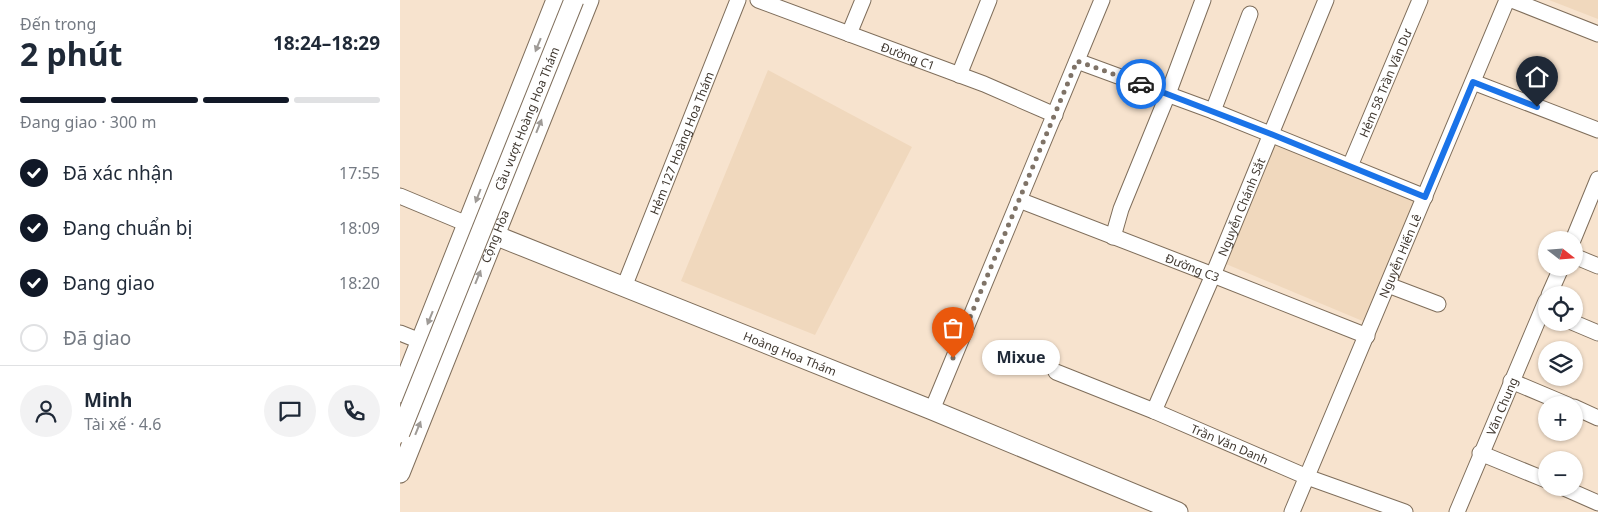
<!DOCTYPE html>
<html lang="vi">
<meta charset="utf-8">
<style>
:root{--surface:#fff;--page:#f2f2f3;--text:#1f2937;--muted:#747a83;--line:#e0e1e3;--accent:#111827}
body{margin:0;font-family:"Noto Sans",sans-serif;background:var(--page);color:var(--text);height:100vh;display:flex;flex-direction:column;font-size:19px;white-space:nowrap}
*{box-sizing:border-box;margin:0}
p{font-size:16px;color:var(--muted)}
.icon{flex:none;width:28px;height:28px;fill:none;stroke:currentColor;stroke-width:2;stroke-linecap:round;stroke-linejoin:round}
.map{position:relative;flex:1;overflow:hidden}
.sheet{display:flex;flex-direction:column;background:var(--surface);width:400px}
.sheet>*{flex:none}
.needle{width:32px;rotate:107deg}
.buttons{position:absolute;left:1138px;top:231px;display:grid;gap:10px}
.buttons a{display:grid;place-items:center;width:45px;height:45px;border-radius:50%;background:var(--surface);box-shadow:0 1px 4px #0004;font-size:25px}
.pin{position:absolute;display:grid;place-items:center;width:42px;height:42px;color:#fff;margin:-51px -21px;border-radius:50% 50% 50% 0;rotate:-45deg;box-shadow:0 0 5px #0007}
.pin .icon{rotate:45deg}
.courier{position:absolute;display:grid;place-items:center;width:50px;height:50px;margin:-25px;border:4px solid #1a73e8;border-radius:50%;background:#fff;color:#222;box-shadow:0 1px 6px #0007}
.bubble{position:absolute;height:35px;border-radius:18px;background:var(--surface);box-shadow:0 1px 4px #0004;font-size:16px;font-weight:700;line-height:35px;text-align:center}
.head em{font-style:normal;font-weight:700}
.head div{display:flex;flex-direction:column-reverse}
.head{display:flex;align-items:center;justify-content:space-between;height:85px;padding:0 20px}
h1{font-size:32px;font-weight:700;line-height:38px}
.bar{display:grid;grid-template-columns:repeat(4,1fr);gap:8px 5px;align-content:center;height:60px;padding:0 20px}
.bar i{height:6px;border-radius:4px;background:var(--line)}
.bar .on{background:var(--accent)}
.bar p{grid-column:span 4}
.line{display:flex;align-items:center;gap:12px;padding:0 20px;border-top:1px solid var(--line)}
.line div{flex:1}
.round{display:grid;place-items:center;flex:none;width:52px;height:52px;border-radius:26px;background:var(--page)}
ol{padding:0 20px;list-style:none}
li{display:flex;align-items:center;gap:15px;height:55px}
li p{margin-inline-start:auto}
li .icon{padding:5px;border-radius:50%;background:var(--accent);color:#fff;stroke-width:4}
li:last-child{color:var(--muted)}
li i{width:28px;height:28px;border:2px solid var(--line);border-radius:50%}
main{display:flex;flex:1;min-height:0}
.map>svg:first-child{display:block}
</style>
<main>
<section class="sheet">
<div class="head"><div><h1>2 phút</h1><p>Đến trong</p></div><em>18:24–18:29</em></div>
<div class="bar"><i class="on"></i><i class="on"></i><i class="on"></i><i></i><p>Đang giao · 300 m</p></div>
<ol>
<li><svg class="icon" aria-label="check" viewBox="0 0 24 24"><path d="M5 12l5 5 9-10"/></svg>Đã xác nhận<p>17:55</p></li>
<li><svg class="icon" aria-label="check" viewBox="0 0 24 24"><path d="M5 12l5 5 9-10"/></svg>Đang chuẩn bị<p>18:09</p></li>
<li><svg class="icon" aria-label="check" viewBox="0 0 24 24"><path d="M5 12l5 5 9-10"/></svg>Đang giao<p>18:20</p></li>
<li><i></i>Đã giao</li>
</ol>
<div class="line" style="height:90px"><a class="round"><svg class="icon" aria-label="person" viewBox="0 0 24 24"><circle cx="12" cy="8" r="4"/><path d="M4 21q1-7 8-7t8 7"/></svg></a><div><b>Minh</b><p>Tài xế · 4.6</p></div><a class="round"><svg class="icon" aria-label="chat" viewBox="0 0 24 24"><path d="M4 5h16v11H9l-5 4z"/></svg></a><a class="round"><svg class="icon" aria-label="phone" viewBox="0 0 24 24"><path d="M5 4h4l2 5-3 2q2 4 5 5l2-3 5 2v4C11 20 4 13 5 4z"/></svg></a></div>
</section>
<div class="map">
<svg width="1198" height="512" viewBox="0 0 1198 512">
<rect width="100%" height="100%" fill="#f7e3ce"/>
<path fill="#f0d8bd" d="M 1149,0 L 1198,0 L 1198,19 Z
M 368,70 L 512,147 L 415,335 L 281,281 Z
M 876,139 L 1017,197 L 965,322 L 826,264 Z"/>
<g fill="none" stroke-linecap="round" stroke-linejoin="round">
<g stroke="#7f6e5b" stroke-width="17">
<g id="minor">
<path id="s1" d="M 358,0 L 584,84 L 655,115"/>
<path d="M 1112,0 L 1198,34"/>
<path d="M 449,34 L 463,0"/>
<path d="M 677,61 L 813,111 L 1025,197"/>
<path d="M 559,75 L 589,0"/>
<path d="M 1073,82 L 1198,130"/>
<path d="M 813,111 L 850,14"/>
<path id="s2" d="M 950,166 L 1020,0"/>
<path d="M 0,196 L 67,224"/>
<path id="s3" d="M 619,200 L 813,275 L 967,336"/>
<path d="M 713,237 L 721,209 L 768,94 L 803,0"/>
<path d="M 1173,240 L 1198,179"/>
<path d="M 1174,256 L 1198,266"/>
<path d="M 988,285 L 1038,304"/>
<path id="s4" d="M 224,287 L 338,0"/>
<path d="M 1149,295 L 1161,268"/>
<path d="M 1172,322 L 1198,333"/>
<path d="M 0,333 L 20,341"/>
<path id="s5" d="M 656,372 L 754,411 L 907,477 L 1005,512"/>
<path d="M 1111,381 L 1168,405"/>
<path d="M 1174,407 L 1198,418"/>
<path d="M 532,410 L 702,0"/>
<path id="s6" d="M 754,411 L 813,275 L 926,0"/>
<path d="M 1080,453 L 1146,480"/>
<path d="M 1164,488 L 1198,503"/>
<path id="s7" d="M 892,512 L 1107,0"/>
<path id="s8" d="M 1057,512 L 1146,301"/>
</g>
</g>
<g stroke="#7f6e5b" stroke-width="21">
<g id="major">
<path id="s9" d="M 67,224 L 532,410 L 778,512"/>
<path d="M 0,393 L 156,0"/>
<path id="s10" d="M 0,473 L 189,0"/>
</g>
</g>
<use href="#minor" stroke="#fff" stroke-width="15"/>
<use href="#major" stroke="#fff" stroke-width="19"/>
<g stroke="#7f6e5b" stroke-width="21" stroke-linecap="butt">
<g id="major-bridge">
<path id="s11" d="M 0,433 L 174,0"/>
</g>
</g>
<use href="#major-bridge" stroke="#fff" stroke-width="19"/>
</g>
<defs><path id="oneway-solid" d="M-6-.8H1V-3.2L6.5 0L1 3.2V.8H-6Z" transform="scale(1.25)"/></defs>
<g fill="#9f9b97">
<use href="#oneway-solid" transform="translate(138 45) rotate(112)"/>
<use href="#oneway-solid" transform="translate(139 126) rotate(-68)"/>
<use href="#oneway-solid" transform="translate(78 196) rotate(111)"/>
<use href="#oneway-solid" transform="translate(78 277) rotate(-68)"/>
<use href="#oneway-solid" transform="translate(30 318) rotate(112)"/>
<use href="#oneway-solid" transform="translate(18 428) rotate(-68)"/>
</g>
<g fill="none" stroke-linecap="round" stroke-linejoin="round">
<path stroke="#7f7367" stroke-width="5" stroke-dasharray="0 9" d="M 553,358 L 677,61 L 741,84"/>
<path stroke="#1a73e8" stroke-width="6" d="M 741,84 L 871,134 L 1025,197 L 1073,82 L 1137,107"/>
</g>
<g text-anchor="middle" dominant-baseline="central" stroke-width="4" stroke-linejoin="round" paint-order="stroke">
<g font-size="12" fill="#3f372f" stroke="#f7e3ce">
<text stroke="none"><textPath href="#s1" startOffset="160">Đường C1</textPath></text>
<text stroke="none"><textPath href="#s2" startOffset="90">Hẻm 58 Trần Văn Dư</textPath></text>
<text stroke="none"><textPath href="#s11" startOffset="339">Cầu vượt Hoàng Hoa Thám</textPath></text>
<text stroke="none"><textPath href="#s4" startOffset="155">Hẻm 127 Hoàng Hoa Thám</textPath></text>
<text stroke="none"><textPath href="#s6" startOffset="222">Nguyễn Chánh Sắt</textPath></text>
<text stroke="none"><textPath href="#s10" startOffset="255">Cộng Hòa</textPath></text>
<text stroke="none"><textPath href="#s7" startOffset="278">Nguyễn Hiến Lê</textPath></text>
<text stroke="none"><textPath href="#s3" startOffset="186">Đường C3</textPath></text>
<text stroke="none"><textPath href="#s9" startOffset="348">Hoàng Hoa Thám</textPath></text>
<text stroke="none"><textPath href="#s8" startOffset="115">Văn Chung</textPath></text>
<text stroke="none"><textPath href="#s5" startOffset="188">Trần Văn Danh</textPath></text>
</g>
</g>
</svg>
<div class="buttons">
<a><svg class="needle" viewBox="-14 -14 28 28"><path d="M0-13l5 13h-10z" fill="#e53935"/><path d="M0 13l5-13h-10z" fill="#747a83"/></svg></a>
<a><svg class="icon" aria-label="locate" viewBox="0 0 24 24"><circle cx="12" cy="12" r="6"/><path d="M12 2v4M12 18v4M2 12h4M18 12h4"/></svg></a>
<a><svg class="icon" aria-label="layers" viewBox="0 0 24 24"><path d="M12 4l9 5-9 5-9-5zM3 14l9 5 9-5"/></svg></a>
<a>+</a>
<a>−</a>
</div>
<div class="pin" style="left:553px;top:358px;background:#ea580c"><svg class="icon" aria-label="bag" viewBox="0 0 24 24"><path d="M5 8h14l-1 12H6zM9 8a3 3 0 0 1 6 0"/></svg></div>
<div class="pin" style="left:1137px;top:107px;background:#1f2937"><svg class="icon" aria-label="home" viewBox="0 0 24 24"><path d="M3 11l9-7 9 7M6 9v11h12V9"/></svg></div>
<div class="courier" style="left:741px;top:84px"><svg class="icon" aria-label="car" viewBox="0 0 24 24"><path d="M5 17H2v-5l4-1 3-4h7l3 4 3 1v5h-3M9 17h6M6 11h13"/><circle cx="7" cy="17" r="2"/><circle cx="17" cy="17" r="2"/></svg></div>
<div class="bubble" style="left:582px;top:340px;width:78px">Mixue</div>
</div>
</main>
